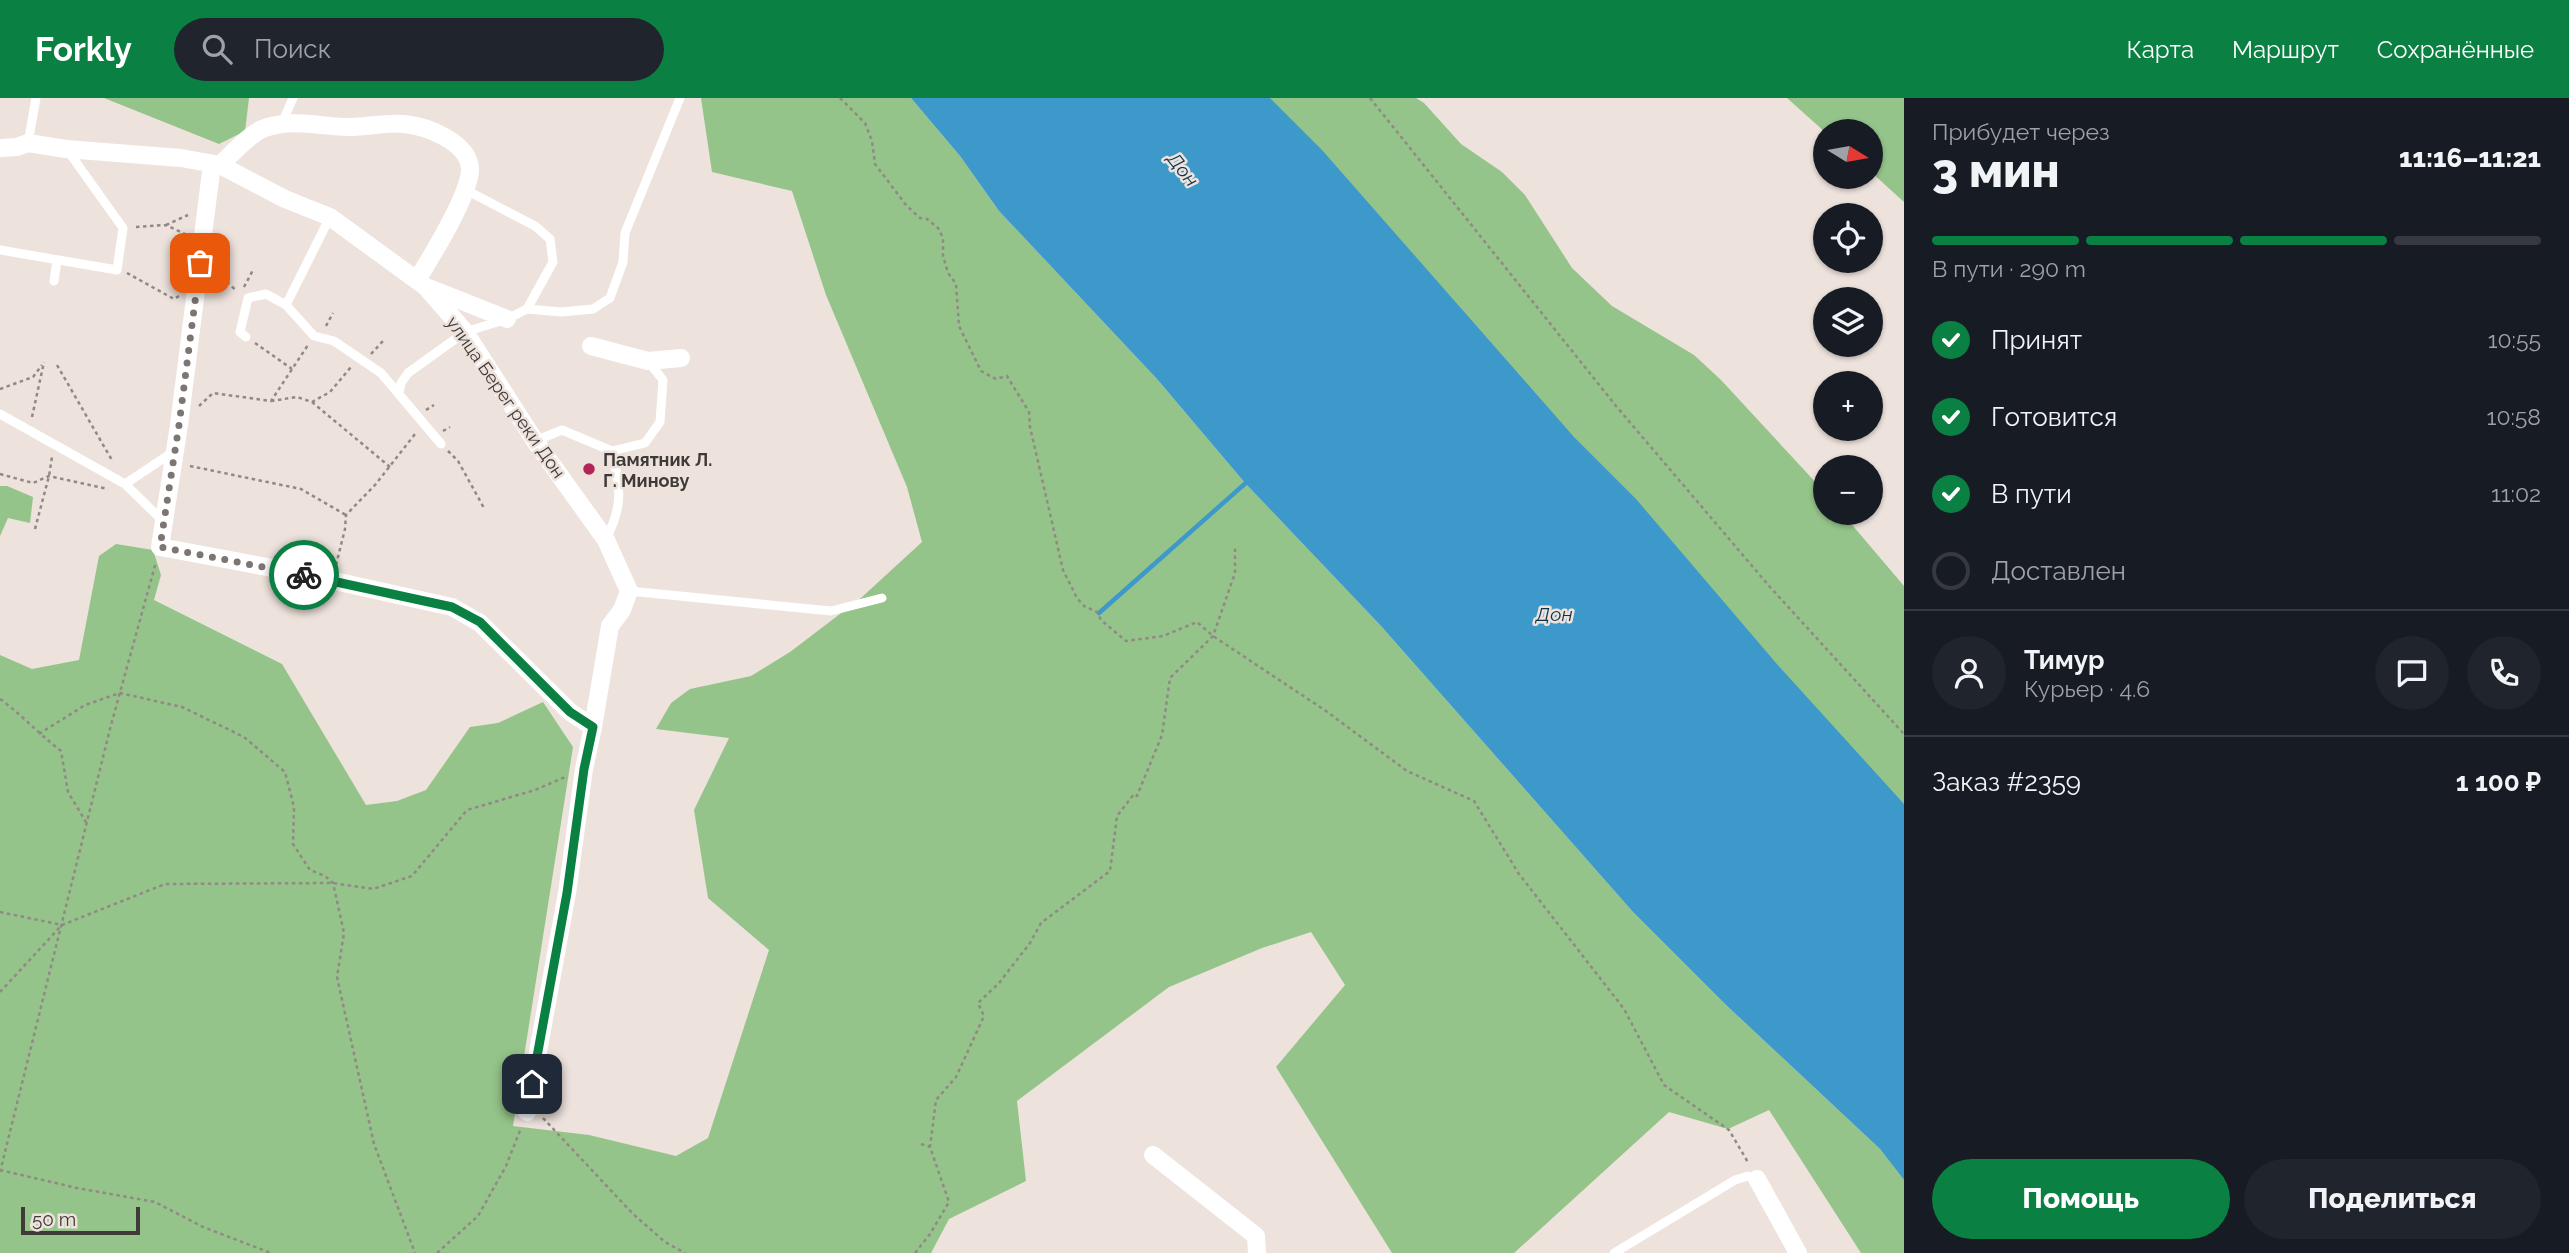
<!DOCTYPE html>
<html lang="ru">
<meta charset="utf-8">
<style>
:root{--surface:#171b24;--page:#20242c;--text:#f1f3f6;--muted:#9ea1a6;--line:#363941;--accent:#0b8043}
body{margin:0;font-family:Raleway,sans-serif;background:var(--page);color:var(--text);height:100vh;display:flex;flex-direction:column;font-size:26px;white-space:nowrap}
*{box-sizing:border-box;margin:0}
p{font-size:23px;color:var(--muted)}
.icon{flex:none;width:38px;height:38px;fill:none;stroke:currentColor;stroke-width:2;stroke-linecap:round;stroke-linejoin:round}
.map{position:relative;flex:1;overflow:hidden}
.sheet{display:flex;flex-direction:column;background:var(--surface);width:665px}
.sheet>*{flex:none}
.needle{width:46px;rotate:101deg}
.tools{position:absolute;left:1813px;top:21px;display:grid;gap:14px}
.tools a{display:grid;place-items:center;width:70px;height:70px;border-radius:50%;background:var(--surface);box-shadow:0 2px 5px #0004;font-size:35px}
.scale{position:absolute;left:21px;bottom:18px;width:119px;box-sizing:border-box;padding-left:7px;border:4px solid #3f3a38;border-top:0;font-size:19px;line-height:24px;white-space:nowrap;color:#3f3a38;-webkit-text-stroke:5px #ede2dc;paint-order:stroke}
.pin{position:absolute;display:grid;place-items:center;width:60px;height:60px;color:#fff;margin:-30px;border-radius:14px;box-shadow:0 4px 10px #0006}
.courier{position:absolute;display:grid;place-items:center;width:70px;height:70px;margin:-35px;border:5px solid #0b8043;border-radius:50%;background:#fff;color:#222;box-shadow:0 2px 9px #0007}
.headline em{font-style:normal;font-weight:800}
.headline div{display:flex;flex-direction:column-reverse}
.headline{display:flex;align-items:center;justify-content:space-between;height:119px;padding:0 28px}
h1{font-size:46px;font-weight:800;line-height:52px}
.bar{display:grid;grid-template-columns:repeat(4,1fr);gap:10px 7px;align-content:center;height:84px;padding:0 28px}
.bar i{height:9px;border-radius:5px;background:var(--line)}
.bar .selected{background:var(--accent)}
.bar p{grid-column:span 4}
.line{display:flex;align-items:center;gap:18px;padding:0 28px;border-top:2px solid var(--line)}
.line div{flex:1}
.round{display:grid;place-items:center;flex:none;width:74px;height:74px;border-radius:37px;background:var(--page)}
ol{padding:0 28px;list-style:none}
li{display:flex;align-items:center;gap:21px;height:77px}
li p{margin-inline-start:auto}
li .icon{padding:7px;border-radius:50%;background:var(--accent);color:#fff;stroke-width:4}
li:last-child{color:var(--muted)}
li i{width:38px;height:38px;border:4px solid var(--line);border-radius:50%}
.cta{display:flex;gap:14px;margin-top:auto;padding:14px 28px}
.cta a{flex:1;height:80px;border-radius:42px;background:var(--accent);color:#fff;font-size:28px;font-weight:800;line-height:80px;text-align:center}
.cta a+a{background:var(--page);color:var(--text)}
header{display:flex;align-items:center;gap:42px;box-sizing:border-box;height:98px;padding:0 35px;background:var(--accent);color:#fff}
header strong{font-size:33px}
nav{display:flex;gap:38px;margin-inline-start:auto;font-size:24px}
.search{width:490px;height:63px;background:var(--page);display:flex;align-items:center;gap:18px;box-sizing:border-box;padding:0 24px;border-radius:38px;color:var(--muted);font-size:26px}
main{display:flex;flex:1;min-height:0}
.map>svg:first-child{display:block}
</style>
<header>
<strong>Forkly</strong>
<div class="search"><svg class="icon" aria-label="search" viewBox="0 0 24 24"><circle cx="10" cy="10" r="6"/><path d="M15 15l6 6"/></svg>Поиск</div>
<nav><a>Карта</a><a>Маршрут</a><a>Сохранённые</a></nav>
</header>
<main>
<div class="map">
<svg width="1904" height="1155" viewBox="0 0 1904 1155">
<rect width="100%" height="100%" fill="#ede2dc"/>
<path fill="#94c489" d="M 104,0 L 249,0 L 245,33 L 219,46 Z
M 701,0 L 911,0 L 960,58 L 999,113 L 1157,281 L 1245,385 L 1381,528 L 1633,814 L 1725,906 L 1880,1051 L 1904,1082 L 1904,1155 L 1861,1155 L 1769,1012 L 1728,1031 L 1669,1014 L 1514,1155 L 1392,1155 L 1276,969 L 1345,887 L 1311,834 L 1262,850 L 1169,889 L 1017,1003 L 1026,1083 L 949,1121 L 931,1155 L 0,1155 L 0,557 L 32,571 L 79,562 L 99,458 L 116,446 L 153,452 L 161,477 L 154,502 L 282,566 L 366,707 L 397,703 L 426,692 L 470,629 L 498,625 L 543,604 L 573,649 L 513,1028 L 589,1037 L 676,1058 L 708,1040 L 769,852 L 708,800 L 694,712 L 729,640 L 656,631 L 671,605 L 690,591 L 751,578 L 790,554 L 861,500 L 922,444 L 907,389 L 826,197 L 792,93 L 712,74 Z
M 1261,0 L 1416,0 L 1424,5 L 1461,46 L 1502,74 L 1525,97 L 1572,170 L 1612,208 L 1694,257 L 1721,282 L 1819,388 L 1825,395 L 1825,415 L 1842,415 L 1904,488 L 1904,715 Z
M 1787,0 L 1904,0 L 1904,104 L 1871,74 L 1871,33 L 1825,34 Z
M 0,388 L 7,388 L 33,399 L 30,425 L 8,420 L 0,438 Z"/>
<path fill="#3e99cb" d="M 911,0 L 1270,0 L 1322,52 L 1574,339 L 1636,401 L 1776,565 L 1904,706 L 1904,1082 L 1880,1051 L 1725,906 L 1633,814 L 1381,528 L 1245,385 L 1157,281 L 999,113 L 960,58 Z"/>
<g fill="none" stroke-linecap="round" stroke-linejoin="round">
<path stroke="#3e99cb" stroke-width="4.5" d="M 1099,515 L 1248,383"/>
<path stroke="#918985" stroke-width="2.5" stroke-dasharray="3.5 3.5" stroke-linecap="butt" d="M 840,0 L 865,25 L 872,43 L 875,66 L 906,107 L 920,120 L 927,121 L 938,130 L 943,140 L 943,158 L 948,175 L 956,186 L 959,228 L 981,273 L 996,281 L 1007,278 L 1029,314 L 1030,329 L 1063,472 L 1077,500 L 1084,508 L 1097,514 L 1101,522 L 1126,543 L 1163,538 L 1197,524 L 1213,538 L 1326,613 L 1407,673 L 1474,703 L 1519,776 L 1624,911 L 1664,987 L 1729,1032 L 1749,1066
M 1370,0 L 1616,308 L 1770,489 L 1904,636
M 166,127 L 188,117
M 136,129 L 166,127 L 187,137
M 127,175 L 174,201 L 179,198
M 216,175 L 237,193
M 244,189 L 253,172
M 326,228 L 333,215
M 255,245 L 292,271
M 371,256 L 383,243
M 57,267 L 113,364
M 0,291 L 33,279 L 42,267
M 271,303 L 297,299 L 312,304 L 330,294 L 351,269
M 312,304 L 390,369
M 199,308 L 213,295 L 271,303 L 308,247
M 426,312 L 434,307
M 32,319 L 44,264
M 443,333 L 450,329
M 448,353 L 458,363 L 484,410
M 190,368 L 301,391 L 346,417
M 0,376 L 33,385 L 49,378 L 108,391
M 35,431 L 49,378 L 52,359
M 336,467 L 345,431 L 346,417 L 375,387 L 415,336
M 0,601 C 22,617 39,636 61,653 L 68,694 L 86,724
M 39,636 L 85,607 L 120,595 L 182,609 L 244,639 L 285,674 L 294,709 L 293,746 L 310,772 L 325,778 L 333,785 L 344,835 L 337,879 L 374,1046 L 415,1155
M 0,814 L 62,827 L 165,786 L 333,785 L 373,791 L 412,778 L 467,712 L 535,692 L 565,679
M 0,894 L 60,829
M 543,1020 L 633,1116 L 665,1144 L 685,1155
M 921,1046 L 930,1049
M 0,1072 L 77,1090 L 155,1104 L 203,1129 L 271,1155
M 0,1074 L 111,627 L 156,464
M 437,1155 L 478,1118 L 506,1068 L 521,1030
M 915,1155 L 930,1136 L 949,1104 L 930,1049 L 936,1002 L 956,979 L 984,918 L 978,905 L 999,885 L 1030,845 L 1041,825 L 1110,773 L 1117,718 L 1134,696 L 1137,698 L 1162,637 L 1170,580 L 1213,538 L 1235,475 L 1235,448"/>
<path stroke="#fff" stroke-width="9" d="M 282,25 L 293,0
M 28,45 L 36,0
M 0,152 L 117,172 L 123,130 L 68,53
M 54,183 L 57,162
M 286,207 L 330,119
M 527,211 L 561,214 L 593,211 L 610,200 L 623,164 L 625,135 L 680,0
M 246,239 L 240,234 L 248,200 L 266,196 L 286,207 L 314,238 L 334,243 L 381,275 L 441,346
M 399,296 L 401,285 L 408,275 L 465,234 L 507,221 L 527,211 L 553,164 L 550,141 L 535,128 L 466,92
M 0,316 L 125,386 L 173,354
M 535,343 L 562,332 L 612,353
M 125,386 L 164,424
M 606,441 C 624,406 620,390 612,353 L 645,345 L 660,324 L 663,282 L 648,263
M 629,493 L 831,513 L 882,500
M 1614,1155 L 1735,1082 L 1748,1078 L 1757,1081"/>
<path stroke="#fff" stroke-width="18" d="M 0,50 L 17,49 L 28,45 L 66,51 L 181,60 L 220,67 L 285,101 L 330,119 L 426,189 L 465,234 L 535,343 L 606,442 L 629,493 L 622,512 L 610,528 L 593,629 L 584,671 L 567,795 L 527,1014
M 212,66 L 179,327 L 160,449 L 294,474 L 452,509 L 480,525 L 570,614 L 593,629
M 220,67 C 231,57 251,34 265,30 C 293,20 321,29 350,29 C 368,29 386,24 404,26 C 426,28 469,44 470,71 C 470,97 431,159 417,182
M 429,190 L 507,221
M 591,248 L 648,263 L 681,260
M 1153,1057 L 1256,1138 L 1257,1155
M 1757,1081 L 1798,1155"/>
</g>
<g fill="none" stroke-linecap="round" stroke-linejoin="round">
<path stroke="#7c7571" stroke-width="7" stroke-dasharray="0 12.6" d="M 200,165 L 179,327 L 160,449 L 304,477"/>
<path stroke="#0b8043" stroke-width="9" d="M 304,477 L 452,509 L 480,524 L 570,614 L 593,629 L 584,671 L 567,795 L 532,986"/>
</g>
<circle fill="#b32459" stroke="#ede2dc" stroke-width="2.5" cx="589" cy="371" r="7"/>
<g text-anchor="middle" dominant-baseline="central" stroke-width="5" stroke-linejoin="round" paint-order="stroke">
<g font-size="18" fill="#3f3a38" stroke="#ede2dc">
<text transform="translate(506 299) rotate(55)">улица Берег реки Дон</text>
</g>
<g font-size="18" font-weight="bold" fill="#3f3a38" stroke="#ede2dc" text-anchor="start">
<text x="603" y="361">Памятник Л.<tspan x="603" dy="21">Г. Минову</tspan></text>
</g>
<g font-size="19" font-style="italic" fill="#0c3449" stroke="#ede2dc">
<text transform="translate(1183 71) rotate(51)">Дон</text>
<text x="1554" y="516">Дон</text>
</g>
</g>
</svg>
<div class="tools">
<a><svg class="needle" viewBox="-14 -14 28 28"><path d="M0-13l5 13h-10z" fill="#e53935"/><path d="M0 13l5-13h-10z" fill="#9ea1a6"/></svg></a>
<a><svg class="icon" aria-label="locate" viewBox="0 0 24 24"><circle cx="12" cy="12" r="6"/><path d="M12 2v4M12 18v4M2 12h4M18 12h4"/></svg></a>
<a><svg class="icon" aria-label="layers" viewBox="0 0 24 24"><path d="M12 4l9 5-9 5-9-5zM3 14l9 5 9-5"/></svg></a>
<a>+</a>
<a>−</a>
</div>
<div class="scale">50 m</div>
<div class="pin" style="left:200px;top:165px;background:#ea580c"><svg class="icon" aria-label="bag" viewBox="0 0 24 24"><path d="M5 8h14l-1 12H6zM9 8a3 3 0 0 1 6 0"/></svg></div>
<div class="pin" style="left:532px;top:986px;background:#1f2937"><svg class="icon" aria-label="home" viewBox="0 0 24 24"><path d="M3 11l9-7 9 7M6 9v11h12V9"/></svg></div>
<div class="courier" style="left:304px;top:477px"><svg class="icon" aria-label="bike" viewBox="0 0 24 24"><circle cx="6" cy="16" r="4"/><circle cx="18" cy="16" r="4"/><path d="M6 16l4-8h5l3 8M10 8l3 8H6M13 5h3"/></svg></div>
</div>
<section class="sheet">
<div class="headline"><div><h1>3 мин</h1><p>Прибудет через</p></div><em>11:16–11:21</em></div>
<div class="bar"><i class="selected"></i><i class="selected"></i><i class="selected"></i><i></i><p>В пути · 290 m</p></div>
<ol>
<li><svg class="icon" aria-label="check" viewBox="0 0 24 24"><path d="M5 12l5 5 9-10"/></svg>Принят<p>10:55</p></li>
<li><svg class="icon" aria-label="check" viewBox="0 0 24 24"><path d="M5 12l5 5 9-10"/></svg>Готовится<p>10:58</p></li>
<li><svg class="icon" aria-label="check" viewBox="0 0 24 24"><path d="M5 12l5 5 9-10"/></svg>В пути<p>11:02</p></li>
<li><i></i>Доставлен</li>
</ol>
<div class="line" style="height:126px"><a class="round"><svg class="icon" aria-label="person" viewBox="0 0 24 24"><circle cx="12" cy="8" r="4"/><path d="M4 21q1-7 8-7t8 7"/></svg></a><div><b>Тимур</b><p>Курьер · 4.6</p></div><a class="round"><svg class="icon" aria-label="chat" viewBox="0 0 24 24"><path d="M4 5h16v11H9l-5 4z"/></svg></a><a class="round"><svg class="icon" aria-label="phone" viewBox="0 0 24 24"><path d="M5 4h4l2 5-3 2q2 4 5 5l2-3 5 2v4C11 20 4 13 5 4z"/></svg></a></div>
<div class="line" style="height:91px"><div>Заказ #2359</div><b>1 100 ₽</b></div>
<div class="cta"><a>Помощь</a><a>Поделиться</a></div>
</section>
</main>
